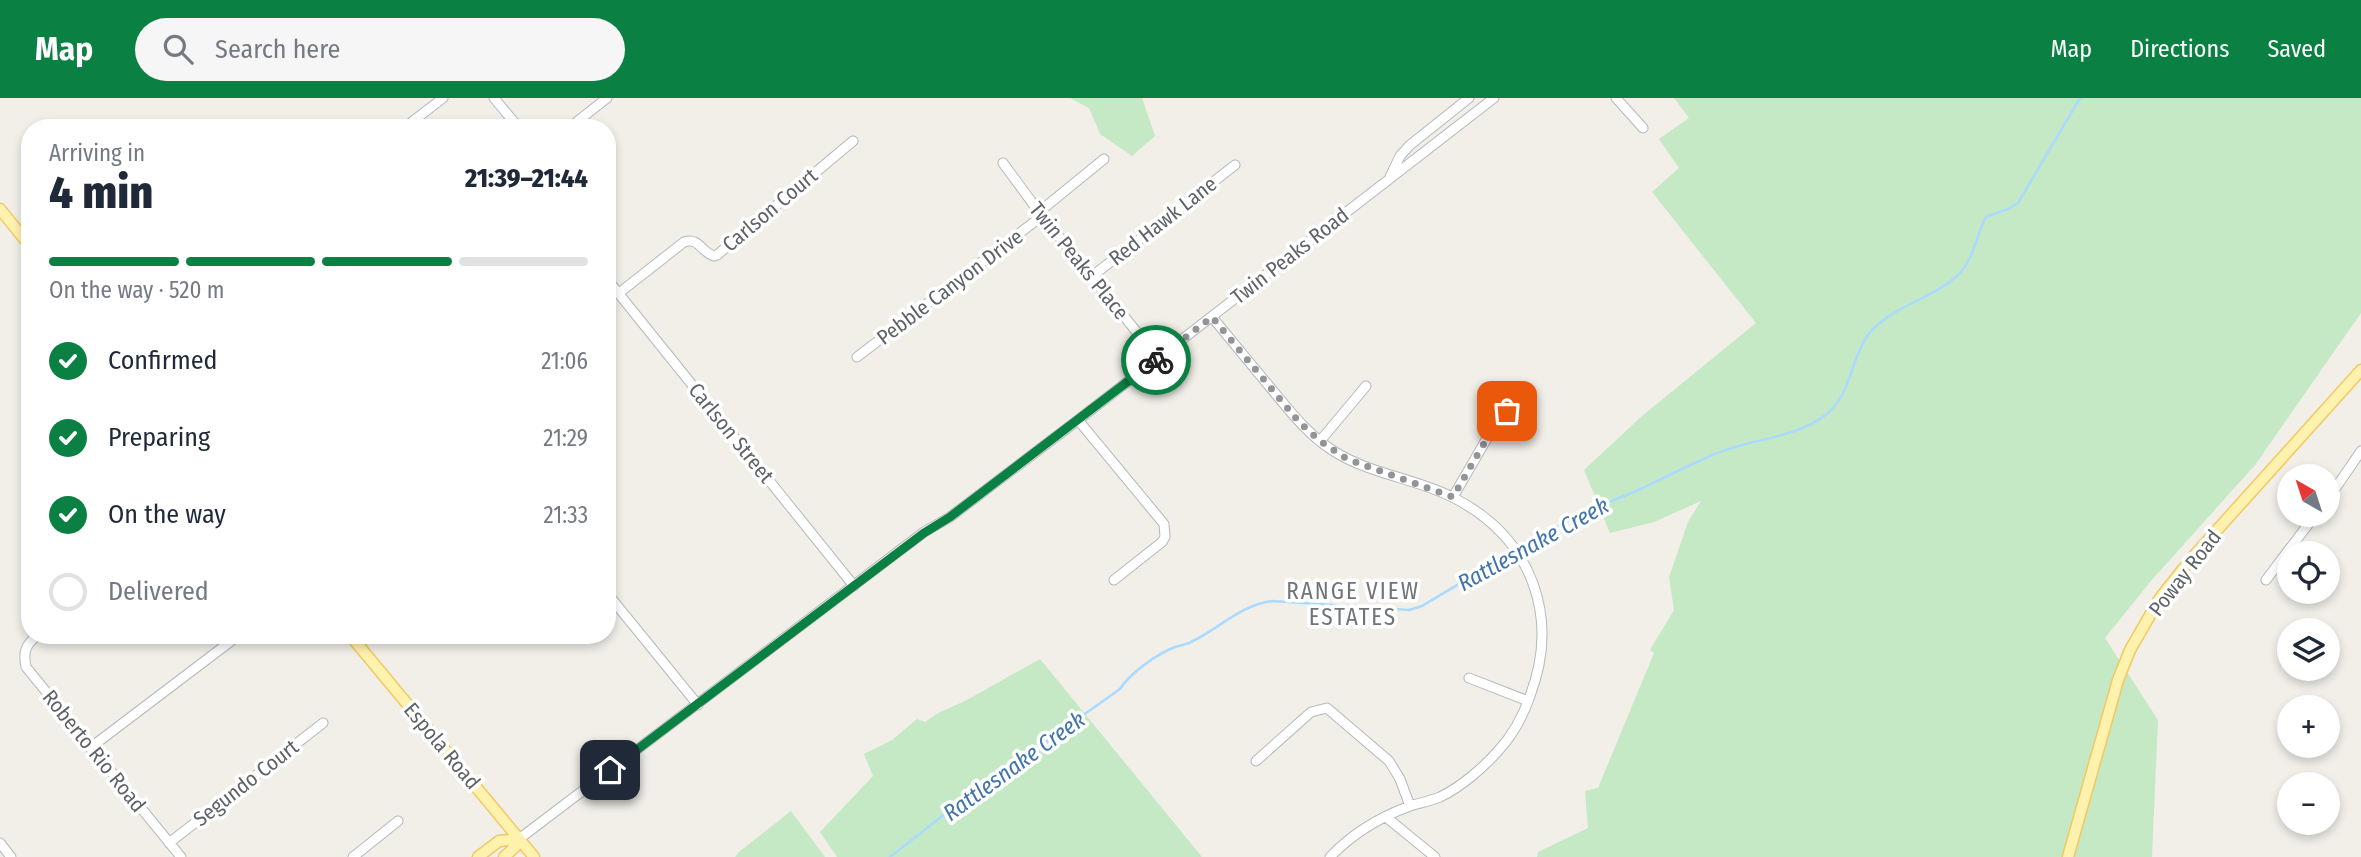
<!DOCTYPE html>
<meta charset="utf-8">
<style>
:root{--surface:#fff;--page:#f6f6f7;--text:#1f2937;--muted:#747a83;--line:#e0e1e3;--accent:#0b8043}
body{margin:0;font-family:"Fira Sans Condensed",sans-serif;background:var(--page);color:var(--text);height:100vh;display:flex;flex-direction:column;font-size:26px;white-space:nowrap}
*{box-sizing:border-box;margin:0}
p{font-size:23px;color:var(--muted)}
.icon{flex:none;width:38px;height:38px;fill:none;stroke:currentColor;stroke-width:2;stroke-linecap:round;stroke-linejoin:round}
.map{position:relative;flex:1;overflow:hidden}
.side{position:absolute;left:21px;top:21px;width:595px;height:525px;display:flex;flex-direction:column;background:var(--surface);border-radius:28px;box-shadow:0 4px 10px #0003}
.side>*{flex:none}
.needle{width:46px;rotate:321deg}
.tools{position:absolute;left:2277px;top:366px;display:grid;gap:14px}
.tools a{display:grid;place-items:center;width:63px;height:63px;border-radius:50%;background:var(--surface);box-shadow:0 4px 10px #0003;font-size:35px}
.pin{position:absolute;display:grid;place-items:center;width:60px;height:60px;color:#fff;margin:-30px;border-radius:14px;box-shadow:0 4px 10px #0006}
.courier{position:absolute;display:grid;place-items:center;width:70px;height:70px;margin:-35px;border:5px solid #0b8043;border-radius:50%;background:#fff;color:#222;box-shadow:0 2px 9px #0007}
.head em{font-style:normal;font-weight:800}
.head div{display:flex;flex-direction:column-reverse}
.head{display:flex;align-items:center;justify-content:space-between;height:119px;padding:0 28px}
h1{font-size:46px;font-weight:800;line-height:52px}
.bar{display:grid;grid-template-columns:repeat(4,1fr);gap:10px 7px;align-content:center;height:84px;padding:0 28px}
.bar i{height:9px;border-radius:5px;background:var(--line)}
.bar .on{background:var(--accent)}
.bar p{grid-column:span 4}
ol{padding:0 28px;list-style:none}
li{display:flex;align-items:center;gap:21px;height:77px}
li p{margin-inline-start:auto}
li .icon{padding:7px;border-radius:50%;background:var(--accent);color:#fff;stroke-width:4}
li:last-child{color:var(--muted)}
li i{width:38px;height:38px;border:4px solid var(--line);border-radius:50%}
header{display:flex;align-items:center;gap:42px;box-sizing:border-box;height:98px;padding:0 35px;background:var(--accent);color:#fff}
header strong{font-size:33px}
nav{display:flex;gap:38px;margin-inline-start:auto;font-size:24px}
.search{width:490px;height:63px;background:var(--page);display:flex;align-items:center;gap:18px;box-sizing:border-box;padding:0 24px;border-radius:38px;color:var(--muted);font-size:26px}
.map>svg:first-child{display:block}
</style>
<header>
<strong>Map</strong>
<div class="search"><svg class="icon" aria-label="search" viewBox="0 0 24 24"><circle cx="10" cy="10" r="6"/><path d="M15 15l6 6"/></svg>Search here</div>
<nav><a>Map</a><a>Directions</a><a>Saved</a></nav>
</header>
<div class="map">
<svg width="2361" height="759" viewBox="0 0 2361 759">
<rect width="100%" height="100%" fill="#f1efe8"/>
<path fill="#c5e8c5" d="M 1070,0 L 1142,0 L 1155,38 L 1132,58 L 1100,36 L 1089,10 Z
M 1674,0 L 2361,0 L 2361,215 L 2255,367 L 2150,484 L 2105,540 L 2158,622 L 2152,759 L 1537,759 L 1538,754 L 1588,730 L 1585,693 L 1598,690 L 1654,555 L 1650,552 L 1674,512 L 1669,479 L 1688,424 L 1701,403 L 1654,424 L 1610,435 L 1584,372 L 1642,318 L 1756,225 L 1652,94 L 1679,70 L 1659,41 L 1689,20 Z
M 1040,561 L 1202,759 L 837,759 L 820,734 L 873,678 L 864,656 L 892,642 L 917,621 L 925,624 L 938,615 L 965,603 Z
M 791,713 L 825,759 L 735,759 L 739,754 Z"/>
<g fill="none" stroke-linecap="round" stroke-linejoin="round">
<path stroke="#aadaff" stroke-width="2.5" d="M 890,759 L 959,705 L 1120,591 C 1130,575 1157,556 1175,549 C 1180,547 1186,547 1191,544 C 1219,531 1240,507 1272,503 L 1409,512 L 1422,508 C 1474,477 1526,445 1579,417 C 1598,407 1619,401 1638,392 C 1664,380 1689,367 1715,356 C 1751,340 1798,341 1829,314 C 1853,293 1851,253 1874,230 C 1899,206 1934,200 1959,176 C 1974,161 1976,137 1986,119 L 2010,110 L 2018,105 L 2080,0"/>
<g stroke="#b5b8bc" stroke-width="11">
<path id="minor" d="M 494,0 L 519,30
M 1616,0 L 1643,30
M 404,30 L 443,0
M 569,30 L 607,0
M 1003,65 L 1039,114 L 1158,260
M 1390,79 L 1400,58 L 1410,47 L 1469,0
M 1039,114 L 1104,61
M 1091,179 L 1235,67
M 607,181 L 854,488
M 619,195 L 684,144 C 699,139 701,154 714,158 L 717,157 L 853,43
M 1212,219 C 1231,242 1250,265 1269,288 C 1289,312 1307,336 1332,352 C 1370,377 1417,380 1456,401 C 1532,441 1560,519 1530,598 C 1523,618 1513,637 1498,653 C 1483,670 1461,689 1440,699 C 1430,703 1420,705 1410,708 C 1380,719 1352,736 1330,759
M 857,259 L 1042,118
M 1078,322 L 1164,426 L 1165,439 L 1162,444 L 1114,482
M 1320,343 L 1366,288
M 1453,399 L 1486,342 L 1507,313
M 2328,401 L 2361,353
M 2266,482 L 2316,416
M 607,495 L 698,607
M 38,537 C 25,547 23,554 26,569 L 181,759
M 1469,580 L 1528,603
M 90,650 L 239,537
M 1256,663 L 1311,614 L 1327,610 L 1389,663 L 1400,681 L 1410,708
M 1386,719 L 1435,759
M 519,741 L 924,434 L 950,419 L 1078,322 L 1494,0
M 0,745 L 11,759
M 169,745 L 323,625
M 353,759 L 398,723"/>
</g>
<g stroke="#f2c960" stroke-width="13">
<path id="major" d="M 0,111 L 30,148
M 350,537 L 534,759
M 478,759 L 499,743 L 519,741
M 504,759 L 515,749 L 519,741
M 2068,759 L 2118,582 L 2130,552 L 2160,500 L 2191,461 L 2361,272"/>
</g>
<use href="#minor" stroke="#fff" stroke-width="9"/>
<use href="#major" stroke="#fff2af" stroke-width="10"/>
</g>
<g fill="none" stroke-linecap="round" stroke-linejoin="round">
<path stroke="#929495" stroke-width="7" stroke-dasharray="0 12.6" d="M 1156,262 L 1212,219 L 1299,324 L 1320,343 L 1347,361 L 1453,399 L 1486,342 L 1507,313"/>
<path stroke="#0b8043" stroke-width="9" d="M 610,672 L 924,435 L 950,419 L 1156,262"/>
</g>
<g text-anchor="middle" dominant-baseline="central" stroke-width="7" stroke-linejoin="round" paint-order="stroke">
<g font-size="21" fill="#5f6368" stroke="#fff">
<text transform="translate(770 112) rotate(-40)">Carlson Court</text>
<text transform="translate(1163 123) rotate(-38)">Red Hawk Lane</text>
<text transform="translate(1290 158) rotate(-38)">Twin Peaks Road</text>
<text transform="translate(1079 163) rotate(51)">Twin Peaks Place</text>
<text transform="translate(950 189) rotate(-37)">Pebble Canyon Drive</text>
<text transform="translate(731 335) rotate(51)">Carlson Street</text>
<text transform="translate(2185 475) rotate(-52)">Poway Road</text>
<text transform="translate(442 648) rotate(50)">Espola Road</text>
<text transform="translate(94 653) rotate(51)">Roberto Rio Road</text>
<text transform="translate(246 685) rotate(-38)">Segundo Court</text>
</g>
<g font-size="23" font-style="italic" fill="#4174aa" stroke="#fff">
<text transform="translate(1533 446) rotate(-29)">Rattlesnake Creek</text>
<text transform="translate(1014 668) rotate(-36)">Rattlesnake Creek</text>
</g>
<g font-size="23" letter-spacing="2" fill="#70757a" stroke="#fff">
<text x="1353" y="493">RANGE VIEW<tspan x="1353" dy="26">ESTATES</tspan></text>
</g>
</g>
</svg>
<div class="tools">
<a><svg class="needle" viewBox="-14 -14 28 28"><path d="M0-13l5 13h-10z" fill="#e53935"/><path d="M0 13l5-13h-10z" fill="#747a83"/></svg></a>
<a><svg class="icon" aria-label="locate" viewBox="0 0 24 24"><circle cx="12" cy="12" r="6"/><path d="M12 2v4M12 18v4M2 12h4M18 12h4"/></svg></a>
<a><svg class="icon" aria-label="layers" viewBox="0 0 24 24"><path d="M12 4l9 5-9 5-9-5zM3 14l9 5 9-5"/></svg></a>
<a>+</a>
<a>−</a>
</div>
<div class="pin" style="left:1507px;top:313px;background:#ea580c"><svg class="icon" aria-label="bag" viewBox="0 0 24 24"><path d="M5 8h14l-1 12H6zM9 8a3 3 0 0 1 6 0"/></svg></div>
<div class="pin" style="left:610px;top:672px;background:#1f2937"><svg class="icon" aria-label="home" viewBox="0 0 24 24"><path d="M3 11l9-7 9 7M6 9v11h12V9"/></svg></div>
<div class="courier" style="left:1156px;top:262px"><svg class="icon" aria-label="bike" viewBox="0 0 24 24"><circle cx="6" cy="16" r="4"/><circle cx="18" cy="16" r="4"/><path d="M6 16l4-8h5l3 8M10 8l3 8H6M13 5h3"/></svg></div>
<section class="side">
<div class="head"><div><h1>4 min</h1><p>Arriving in</p></div><em>21:39–21:44</em></div>
<div class="bar"><i class="on"></i><i class="on"></i><i class="on"></i><i></i><p>On the way · 520 m</p></div>
<ol>
<li><svg class="icon" aria-label="check" viewBox="0 0 24 24"><path d="M5 12l5 5 9-10"/></svg>Confirmed<p>21:06</p></li>
<li><svg class="icon" aria-label="check" viewBox="0 0 24 24"><path d="M5 12l5 5 9-10"/></svg>Preparing<p>21:29</p></li>
<li><svg class="icon" aria-label="check" viewBox="0 0 24 24"><path d="M5 12l5 5 9-10"/></svg>On the way<p>21:33</p></li>
<li><i></i>Delivered</li>
</ol>
</section>
</div>
